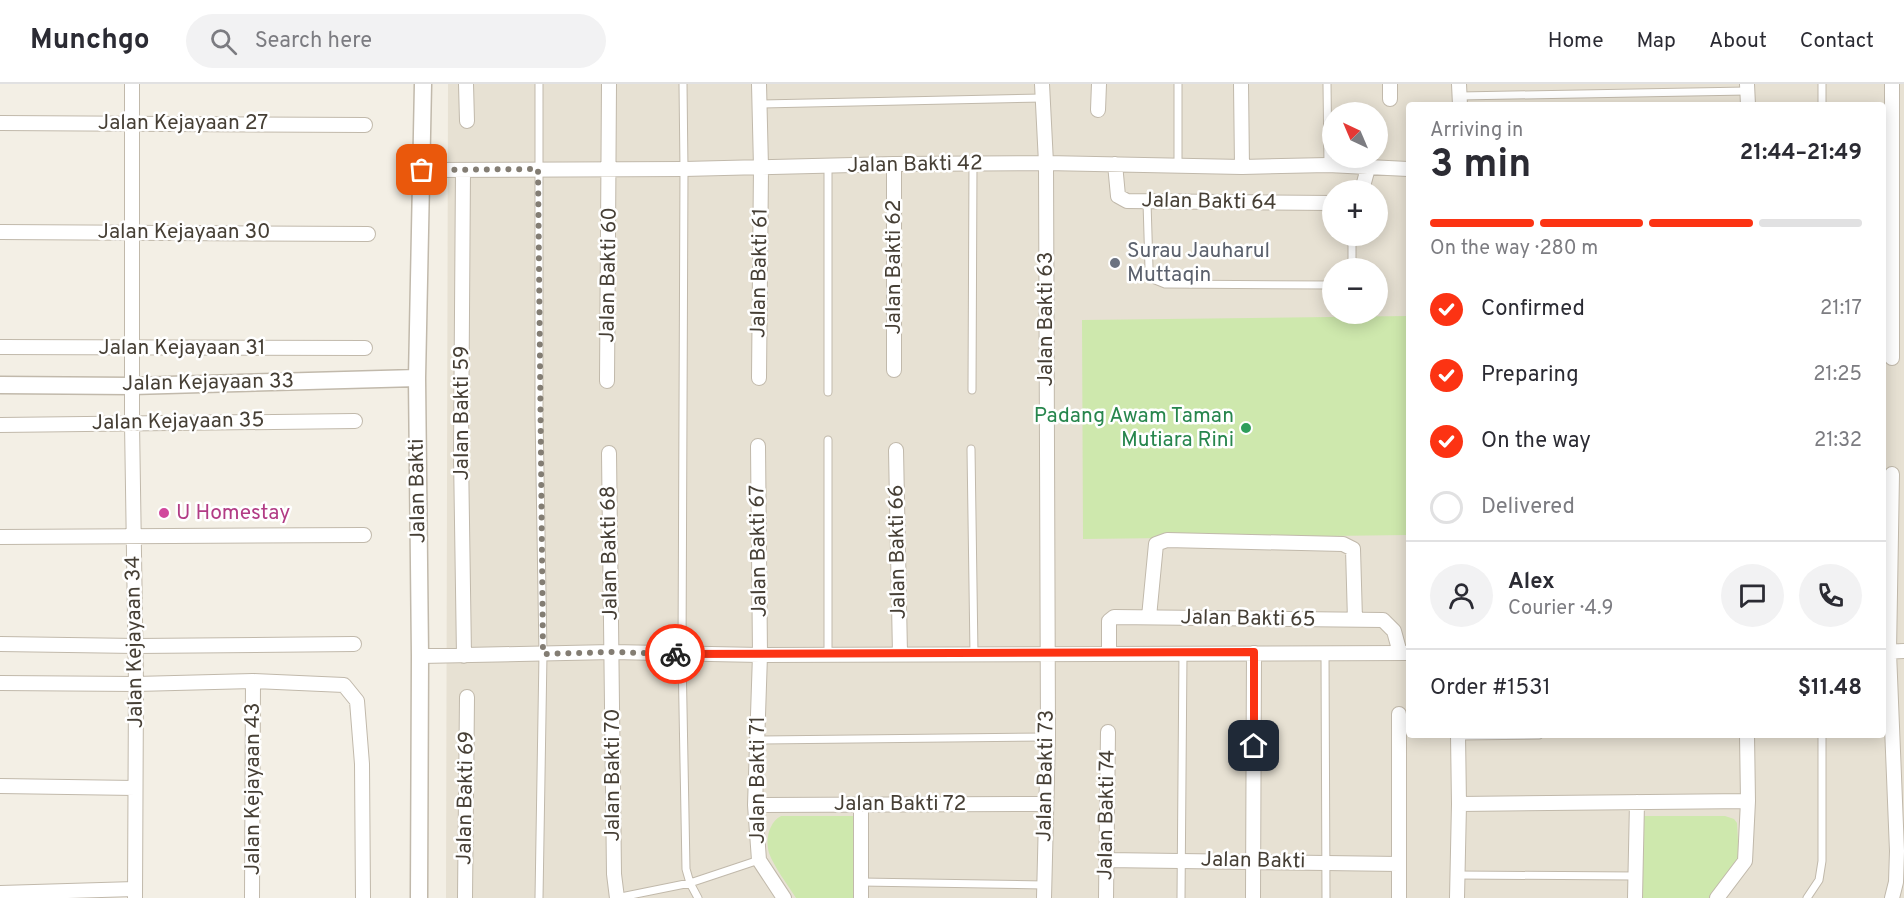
<!DOCTYPE html>
<meta charset="utf-8">
<style>
:root{--surface:#fff;--page:#f2f2f3;--text:#2b2b33;--muted:#7c7c81;--line:#e1e1e2;--accent:#fc3313}
body{margin:0;font-family:Overpass,sans-serif;background:var(--page);color:var(--text);height:100vh;display:flex;flex-direction:column;font-size:22px;white-space:nowrap}
*{box-sizing:border-box;margin:0}
p{font-size:20px;color:var(--muted)}
.icon{flex:none;width:33px;height:33px;fill:none;stroke:currentColor;stroke-width:2;stroke-linecap:round;stroke-linejoin:round}
.map{position:relative;flex:1;overflow:hidden}
.drawer{position:absolute;left:1406px;top:18px;width:480px;height:636px;display:flex;flex-direction:column;background:var(--surface);border-radius:6px;box-shadow:0 3px 15px #0003}
.drawer>*{flex:none}
.needle{width:39px;rotate:316deg}
.fabs{position:absolute;left:1322px;top:18px;display:grid;gap:12px}
.fabs a{display:grid;place-items:center;width:66px;height:66px;border-radius:50%;background:var(--surface);box-shadow:0 3px 15px #0003;font-size:30px}
.pin{position:absolute;display:grid;place-items:center;width:51px;height:51px;color:#fff;margin:-26px;border-radius:12px;box-shadow:0 3px 9px #0006}
.courier{position:absolute;display:grid;place-items:center;width:60px;height:60px;margin:-30px;border:4px solid #fc3313;border-radius:50%;background:#fff;color:#222;box-shadow:0 2px 8px #0007}
.head em{font-style:normal;font-weight:700}
.head div{display:flex;flex-direction:column-reverse}
.head{display:flex;align-items:center;justify-content:space-between;height:102px;padding:0 24px}
h1{font-size:39px;font-weight:700;line-height:45px}
.bar{display:grid;grid-template-columns:repeat(4,1fr);gap:9px 6px;align-content:center;height:72px;padding:0 24px}
.bar i{height:8px;border-radius:4px;background:var(--line)}
.bar .selected{background:var(--accent)}
.bar p{grid-column:span 4}
.line{display:flex;align-items:center;gap:15px;padding:0 24px;border-top:2px solid var(--line)}
.line div{flex:1}
.round{display:grid;place-items:center;flex:none;width:63px;height:63px;border-radius:32px;background:var(--page)}
ol{padding:0 24px;list-style:none}
li{display:flex;align-items:center;gap:18px;height:66px}
li p{margin-inline-start:auto}
li .icon{padding:6px;border-radius:50%;background:var(--accent);color:#fff;stroke-width:4}
li:last-child{color:var(--muted)}
li i{width:33px;height:33px;border:3px solid var(--line);border-radius:50%}
header{display:flex;align-items:center;gap:36px;box-sizing:border-box;height:84px;padding:0 30px;background:var(--surface);border-bottom:2px solid var(--line)}
header strong{font-size:28px}
nav{display:flex;gap:33px;margin-inline-start:auto;font-size:21px}
.search{width:420px;height:54px;background:var(--page);display:flex;align-items:center;gap:15px;box-sizing:border-box;padding:0 21px;border-radius:33px;color:var(--muted);font-size:22px}
.map>svg:first-child{display:block}
</style>
<header>
<strong>Munchgo</strong>
<div class="search"><svg class="icon" aria-label="search" viewBox="0 0 24 24"><circle cx="10" cy="10" r="6"/><path d="M15 15l6 6"/></svg>Search here</div>
<nav><a>Home</a><a>Map</a><a>About</a><a>Contact</a></nav>
</header>
<div class="map">
<svg width="1904" height="814" viewBox="0 0 1904 814">
<rect width="100%" height="100%" fill="#f3efe5"/>
<path fill="#e7e1d3" fill-rule="evenodd" d="M 448,0 L 1904,0 L 1904,814 L 446,814 ZM 1408,21 L 1882,21 L 1882,651 L 1408,651 ZM 1332,28 L 1377,28 L 1377,74 L 1332,74 ZM 1332,106 L 1377,106 L 1377,152 L 1332,152 ZM 1332,184 L 1377,184 L 1377,230 L 1332,230 Z"/>
<path fill="#cee8ad" d="M 1408,232 L 1408,451 L 1083,455 L 1082,236 Z
M 781,732 L 855,732 L 854,814 L 796,814 C 788,801 774,783 769,769 C 765,756 769,738 781,732 Z
M 1642,732 L 1725,732 L 1734,735 L 1737,739 L 1739,773 L 1710,814 L 1640,814 Z"/>
<g fill="none" stroke-linecap="round" stroke-linejoin="round">
<g stroke="#c1b9ab" stroke-width="9">
<path id="service" d="M 683,0 L 684,85 L 682,570 L 686,785 L 690,799 L 698,814
M 1327,0 L 1328,81
M 1460,12 L 1747,7
M 758,20 L 1043,14
M 1822,21 L 1822,0
M 1178,81 L 1178,0
M 1147,118 L 1149,184 L 1155,196 L 1165,200 L 1332,201
M 1352,184 L 1352,152
M 972,306 L 973,80
M 828,308 L 828,83
M 828,356 L 828,570
M 971,365 L 974,570
M 1325,569 L 1326,814
M 1458,652 L 1539,651
M 757,656 L 1048,653
M 1458,791 L 1635,792
M 861,798 L 1044,801
M 539,814 L 543,570 L 539,329 L 539,0
M 616,814 L 690,799 L 759,776
M 1181,814 L 1183,569
M 1807,814 L 1819,796 L 1822,777 L 1822,651"/>
</g>
<g stroke="#c1b9ab" stroke-width="16">
<path id="minor" d="M 132,0 L 132,339 L 136,600 L 135,814
M 466,0 L 467,37
M 759,0 L 761,83 L 759,294
M 1042,0 L 1046,79 L 1048,653 L 1044,814
M 1241,0 L 1242,83
M 1459,0 L 1460,21
M 1747,0 L 1748,21
M 1892,0 L 1892,274
M 1390,15 L 1390,0
M 1098,26 L 1099,0
M 0,39 L 365,41
M 894,80 L 894,286
M 1115,80 L 1118,112 L 1127,117 L 1332,119
M 422,86 L 684,85 L 894,80 L 1046,79 L 1242,83 L 1328,81 L 1408,85
M 463,86 L 461,371 L 464,572
M 1362,106 L 1368,84
M 0,148 L 368,150
M 0,263 L 365,264
M 607,297 L 609,0
M 0,341 L 355,337
M 758,362 L 760,571 L 755,721 L 759,776 L 784,814
M 896,366 L 900,570
M 609,369 L 614,790 L 617,814
M 1892,390 L 1889,568 L 1897,767 L 1896,798 L 1892,814
M 0,453 L 364,451
M 1149,533 L 1156,460 L 1167,456 L 1343,460 L 1353,465 L 1355,536
M 0,560 L 136,562 L 354,560
M 1882,568 L 1904,567
M 1109,569 L 1109,537 L 1114,533 L 1383,536 L 1394,547 L 1400,569
M 420,572 L 612,568 L 760,571 L 1408,569
M 0,599 L 136,600 L 253,597 L 344,601 L 357,617 L 362,680 L 363,814
M 1399,630 L 1399,814
M 0,702 L 135,704
M 1459,720 L 1748,717
M 755,721 L 1046,720
M 1106,776 L 1399,780
M 0,809 L 135,805
M 252,814 L 253,597
M 465,814 L 467,613
M 861,814 L 861,721
M 1106,814 L 1108,648
M 1253,814 L 1254,569
M 1457,814 L 1459,720 L 1458,651
M 1635,814 L 1637,718
M 1717,814 L 1745,777 L 1748,717 L 1747,651"/>
</g>
<g stroke="#c1b9ab" stroke-width="19">
<path id="tertiary" d="M 0,301 L 132,302 L 417,294
M 419,814 L 420,572 L 417,294 L 423,0"/>
</g>
<use href="#service" stroke="#fff" stroke-width="7"/>
<use href="#minor" stroke="#fff" stroke-width="14"/>
<use href="#tertiary" stroke="#fff" stroke-width="16"/>
</g>
<g fill="none" stroke-linecap="round" stroke-linejoin="round">
<path stroke="#837d73" stroke-width="6" stroke-dasharray="0 10.8" d="M 422,86 L 538,85 L 543,570 L 612,568 L 675,570"/>
<path stroke="#fc3313" stroke-width="8" d="M 675,570 L 1254,568 L 1254,662"/>
</g>
<circle fill="#6b7280" stroke="#fff" stroke-width="2" cx="1115" cy="179" r="6"/>
<circle fill="#2e9e5b" stroke="#fff" stroke-width="2" cx="1246" cy="344" r="6"/>
<circle fill="#d1479c" stroke="#fff" stroke-width="2" cx="164" cy="429" r="6"/>
<g text-anchor="middle" dominant-baseline="central" stroke-width="5" stroke-linejoin="round" paint-order="stroke">
<g font-size="21" fill="#463f35" stroke="#fff">
<text x="183" y="39">Jalan Kejayaan 27</text>
<text transform="translate(915 81) rotate(-1)">Jalan Bakti 42</text>
<text transform="translate(1209 118) rotate(1)">Jalan Bakti 64</text>
<text x="184" y="148">Jalan Kejayaan 30</text>
<text transform="translate(894 183) rotate(-90)">Jalan Bakti 62</text>
<text transform="translate(760 189) rotate(-89)">Jalan Bakti 61</text>
<text transform="translate(609 191) rotate(-89)">Jalan Bakti 60</text>
<text transform="translate(1046 235) rotate(-90)">Jalan Bakti 63</text>
<text x="182" y="264">Jalan Kejayaan 31</text>
<text transform="translate(208 299) rotate(-1)">Jalan Kejayaan 33</text>
<text transform="translate(462 329) rotate(-90)">Jalan Bakti 59</text>
<text transform="translate(178 338) rotate(-1)">Jalan Kejayaan 35</text>
<text transform="translate(418 407) rotate(-91)">Jalan Bakti</text>
<text transform="translate(759 467) rotate(-91)">Jalan Bakti 67</text>
<text transform="translate(898 468) rotate(-91)">Jalan Bakti 66</text>
<text transform="translate(610 469) rotate(-91)">Jalan Bakti 68</text>
<text transform="translate(1248 535) rotate(1)">Jalan Bakti 65</text>
<text transform="translate(135 558) rotate(-91)">Jalan Kejayaan 34</text>
<text transform="translate(613 691) rotate(-90)">Jalan Bakti 70</text>
<text transform="translate(1046 692) rotate(-89)">Jalan Bakti 73</text>
<text transform="translate(758 696) rotate(-90)">Jalan Bakti 71</text>
<text transform="translate(253 705) rotate(-90)">Jalan Kejayaan 43</text>
<text transform="translate(466 714) rotate(-89)">Jalan Bakti 69</text>
<text x="900" y="720">Jalan Bakti 72</text>
<text transform="translate(1107 731) rotate(-89)">Jalan Bakti 74</text>
<text transform="translate(1253 777) rotate(1)">Jalan Bakti</text>
</g>
<g font-size="21" fill="#5b616d" stroke="#fff" text-anchor="start">
<text x="1127" y="167">Surau Jauharul<tspan x="1127" dy="24">Muttaqin</tspan></text>
</g>
<g font-size="21" fill="#27864d" stroke="#fff" text-anchor="end">
<text x="1234" y="332">Padang Awam Taman<tspan x="1234" dy="24">Mutiara Rini</tspan></text>
</g>
<g font-size="21" fill="#b23c85" stroke="#fff" text-anchor="start">
<text x="176" y="429">U Homestay</text>
</g>
</g>
</svg>
<div class="fabs">
<a><svg class="needle" viewBox="-14 -14 28 28"><path d="M0-13l5 13h-10z" fill="#e53935"/><path d="M0 13l5-13h-10z" fill="#7c7c81"/></svg></a>
<a>+</a>
<a>−</a>
</div>
<div class="pin" style="left:422px;top:86px;background:#ea580c"><svg class="icon" aria-label="bag" viewBox="0 0 24 24"><path d="M5 8h14l-1 12H6zM9 8a3 3 0 0 1 6 0"/></svg></div>
<div class="pin" style="left:1254px;top:662px;background:#1f2937"><svg class="icon" aria-label="home" viewBox="0 0 24 24"><path d="M3 11l9-7 9 7M6 9v11h12V9"/></svg></div>
<div class="courier" style="left:675px;top:570px"><svg class="icon" aria-label="bike" viewBox="0 0 24 24"><circle cx="6" cy="16" r="4"/><circle cx="18" cy="16" r="4"/><path d="M6 16l4-8h5l3 8M10 8l3 8H6M13 5h3"/></svg></div>
<section class="drawer">
<div class="head"><div><h1>3 min</h1><p>Arriving in</p></div><em>21:44–21:49</em></div>
<div class="bar"><i class="selected"></i><i class="selected"></i><i class="selected"></i><i></i><p>On the way · 280 m</p></div>
<ol>
<li><svg class="icon" aria-label="check" viewBox="0 0 24 24"><path d="M5 12l5 5 9-10"/></svg>Confirmed<p>21:17</p></li>
<li><svg class="icon" aria-label="check" viewBox="0 0 24 24"><path d="M5 12l5 5 9-10"/></svg>Preparing<p>21:25</p></li>
<li><svg class="icon" aria-label="check" viewBox="0 0 24 24"><path d="M5 12l5 5 9-10"/></svg>On the way<p>21:32</p></li>
<li><i></i>Delivered</li>
</ol>
<div class="line" style="height:108px"><a class="round"><svg class="icon" aria-label="person" viewBox="0 0 24 24"><circle cx="12" cy="8" r="4"/><path d="M4 21q1-7 8-7t8 7"/></svg></a><div><b>Alex</b><p>Courier · 4.9</p></div><a class="round"><svg class="icon" aria-label="chat" viewBox="0 0 24 24"><path d="M4 5h16v11H9l-5 4z"/></svg></a><a class="round"><svg class="icon" aria-label="phone" viewBox="0 0 24 24"><path d="M5 4h4l2 5-3 2q2 4 5 5l2-3 5 2v4C11 20 4 13 5 4z"/></svg></a></div>
<div class="line" style="height:78px"><div>Order #1531</div><b>$11.48</b></div>
</section>
</div>
